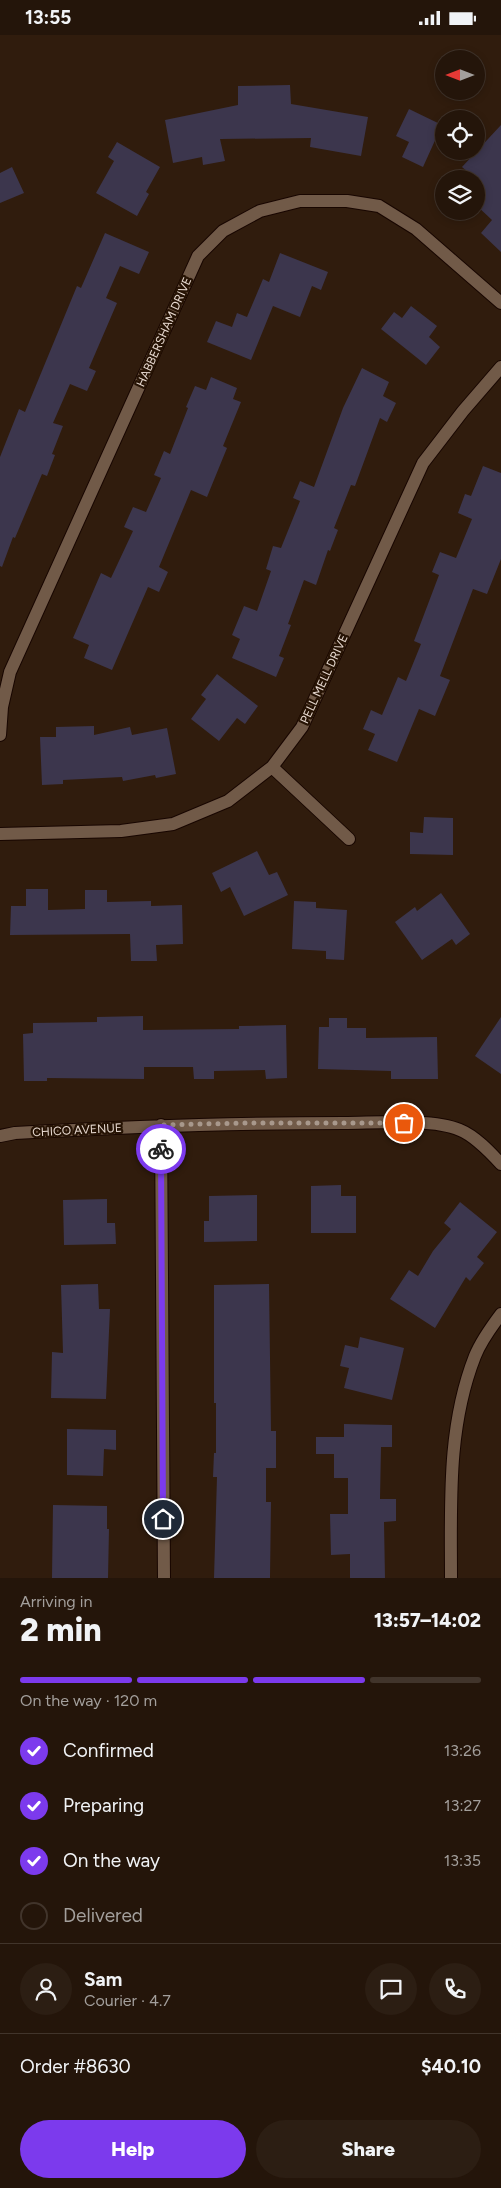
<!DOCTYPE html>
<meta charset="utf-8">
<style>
:root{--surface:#24150a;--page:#2c1e13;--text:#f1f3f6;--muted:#a39f9c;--line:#41342b;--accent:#7c3aed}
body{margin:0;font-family:Figtree,sans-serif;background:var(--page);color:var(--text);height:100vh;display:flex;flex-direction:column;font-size:19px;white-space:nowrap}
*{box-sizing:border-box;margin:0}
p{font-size:16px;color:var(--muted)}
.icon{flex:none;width:28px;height:28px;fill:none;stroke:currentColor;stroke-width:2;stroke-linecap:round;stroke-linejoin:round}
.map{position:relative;height:1543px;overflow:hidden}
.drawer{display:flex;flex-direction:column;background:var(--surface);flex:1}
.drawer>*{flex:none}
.needle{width:32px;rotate:270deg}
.buttons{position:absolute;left:435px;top:15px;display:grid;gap:10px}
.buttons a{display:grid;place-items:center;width:50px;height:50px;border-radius:50%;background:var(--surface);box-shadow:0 2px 8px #0003,0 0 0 1px var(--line);font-size:25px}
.pin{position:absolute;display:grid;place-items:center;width:42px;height:42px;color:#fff;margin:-21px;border:2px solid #fff;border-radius:50%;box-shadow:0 1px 5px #0007}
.courier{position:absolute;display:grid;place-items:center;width:50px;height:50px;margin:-25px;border:4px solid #7c3aed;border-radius:50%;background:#fff;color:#222;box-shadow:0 1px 6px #0007}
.headline em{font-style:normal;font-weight:800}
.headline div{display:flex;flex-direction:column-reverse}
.headline{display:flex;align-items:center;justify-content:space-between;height:85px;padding:0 20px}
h1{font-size:32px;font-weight:800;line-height:38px}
.bar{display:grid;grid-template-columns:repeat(4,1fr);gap:8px 5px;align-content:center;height:60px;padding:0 20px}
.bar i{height:6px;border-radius:4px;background:var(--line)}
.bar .selected{background:var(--accent)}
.bar p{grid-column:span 4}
.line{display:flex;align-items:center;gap:12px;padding:0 20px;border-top:1px solid var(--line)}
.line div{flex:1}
.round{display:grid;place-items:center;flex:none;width:52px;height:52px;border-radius:26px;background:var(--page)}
ol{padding:0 20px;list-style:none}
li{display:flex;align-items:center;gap:15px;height:55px}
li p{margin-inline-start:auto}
li .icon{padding:5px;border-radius:50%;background:var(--accent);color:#fff;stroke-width:4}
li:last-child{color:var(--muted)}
li i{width:28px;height:28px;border:2px solid var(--line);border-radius:50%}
.button{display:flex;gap:10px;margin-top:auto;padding:10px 20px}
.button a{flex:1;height:58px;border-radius:30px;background:var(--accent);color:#fff;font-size:20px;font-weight:800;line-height:58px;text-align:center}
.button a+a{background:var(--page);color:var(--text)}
.status{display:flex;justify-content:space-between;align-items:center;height:35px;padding:0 25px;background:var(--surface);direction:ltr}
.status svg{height:14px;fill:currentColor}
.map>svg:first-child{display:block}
</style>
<div class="status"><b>13:55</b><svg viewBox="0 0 49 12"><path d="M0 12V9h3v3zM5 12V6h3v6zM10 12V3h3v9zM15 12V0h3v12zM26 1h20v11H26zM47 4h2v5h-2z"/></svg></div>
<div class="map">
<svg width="501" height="1543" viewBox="0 0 501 1543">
<rect width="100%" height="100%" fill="#301c0d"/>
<path fill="#3c364d" d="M 290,50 L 291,69 L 368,82 L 361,121 L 310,112 L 311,103 L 220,104 L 225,126 L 203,130 L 202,122 L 173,128 L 165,85 L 238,70 L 238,51 Z
M 409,74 L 442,90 L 423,132 L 402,122 L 409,107 L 396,101 Z
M 501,90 L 501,217 L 481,198 L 492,185 L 476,170 L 476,144 L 462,132 Z
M 117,107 L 160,132 L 146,157 L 149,159 L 137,181 L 96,158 L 114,126 L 108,122 Z
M 12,132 L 24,158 L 0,168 L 0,138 Z
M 105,198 L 149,217 L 139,239 L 120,231 L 106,263 L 117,268 L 89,333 L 96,336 L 87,356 L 70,349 L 53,388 L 63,391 L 52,419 L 55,420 L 47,441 L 42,439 L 15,503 L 13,502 L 2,532 L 0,531 L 0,422 L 19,374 L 25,377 L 77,251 L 81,253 Z
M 280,218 L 328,237 L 321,255 L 312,251 L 300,282 L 273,271 L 251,325 L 207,307 L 216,286 L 232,292 L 237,278 L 247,282 L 263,244 L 269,247 Z
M 411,271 L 437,291 L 429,302 L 440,312 L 426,330 L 381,294 L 394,277 L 402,283 Z
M 362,333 L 389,347 L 383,361 L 396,368 L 387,387 L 380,383 L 355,451 L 351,450 L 334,493 L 338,495 L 330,516 L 328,515 L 316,550 L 304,545 L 288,589 L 291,590 L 279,621 L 284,623 L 276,642 L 232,623 L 240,604 L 232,600 L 244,571 L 257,576 L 271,536 L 266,534 L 273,511 L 281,513 L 300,466 L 293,463 L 300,446 L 314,452 L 343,373 Z
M 211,342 L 237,353 L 233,364 L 241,367 L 223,411 L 227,413 L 207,462 L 191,455 L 159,532 L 168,537 L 159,557 L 148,552 L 112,635 L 84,623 L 89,610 L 73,603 L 101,538 L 111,543 L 133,496 L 124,492 L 133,472 L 146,477 L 161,443 L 154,440 L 164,416 L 170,419 L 188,373 L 186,372 L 195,351 L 206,355 Z
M 483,431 L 501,438 L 501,524 L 487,559 L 473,554 L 440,641 L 450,645 L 435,681 L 419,674 L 397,727 L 368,715 L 375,699 L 363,694 L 371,675 L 382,680 L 398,642 L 406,646 L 421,609 L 414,606 L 439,540 L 432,537 L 440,517 L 456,523 L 472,484 L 458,478 L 465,459 L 471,461 Z
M 217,639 L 258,671 L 245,689 L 237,683 L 219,706 L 191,684 L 206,664 L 201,660 Z
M 94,691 L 94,700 L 130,692 L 132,700 L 167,693 L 176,739 L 156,743 L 155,740 L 123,746 L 122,742 L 63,745 L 63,749 L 42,750 L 40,702 L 56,702 L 56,692 Z
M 424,782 L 453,783 L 453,820 L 410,819 L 410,797 L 423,798 Z
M 257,816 L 269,840 L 277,837 L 288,860 L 244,881 L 230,852 L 221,857 L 212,838 Z
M 26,854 L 48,854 L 48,875 L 85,874 L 85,855 L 107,855 L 107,867 L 151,866 L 151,871 L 182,870 L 183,909 L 156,910 L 157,926 L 131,926 L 130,899 L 10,900 L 11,871 L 26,871 Z
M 441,858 L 470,899 L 456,910 L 452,904 L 422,925 L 395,887 L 415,872 L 417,876 Z
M 294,866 L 316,867 L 316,873 L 347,875 L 344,925 L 326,924 L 326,916 L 292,914 Z
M 143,981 L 143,995 L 239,994 L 239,991 L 286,990 L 287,1043 L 266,1044 L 265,1035 L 214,1036 L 214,1044 L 194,1044 L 193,1032 L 144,1032 L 144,1044 L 47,1043 L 47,1046 L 24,1046 L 23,999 L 33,998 L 33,988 L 97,987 L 97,982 Z
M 501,982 L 501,1039 L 475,1021 Z
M 329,983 L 347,983 L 347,993 L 366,993 L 366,1003 L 437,1002 L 438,1044 L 391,1044 L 391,1036 L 318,1034 L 319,992 L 329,992 Z
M 341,1150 L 341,1161 L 356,1161 L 356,1198 L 311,1198 L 311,1151 Z
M 257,1160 L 257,1206 L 204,1207 L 204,1186 L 209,1186 L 209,1161 Z
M 107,1164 L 107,1188 L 115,1188 L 116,1209 L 64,1210 L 63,1165 Z
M 460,1167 L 497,1197 L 477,1222 L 484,1228 L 470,1246 L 466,1242 L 435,1293 L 390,1264 L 409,1235 L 418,1241 L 433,1216 L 451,1194 L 444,1188 Z
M 98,1249 L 99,1274 L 110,1274 L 106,1364 L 51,1363 L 52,1317 L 63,1318 L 61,1250 Z
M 269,1249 L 271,1396 L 276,1396 L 276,1433 L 266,1433 L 266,1467 L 271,1467 L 270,1543 L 214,1543 L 217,1442 L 213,1442 L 214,1418 L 216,1418 L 216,1368 L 214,1368 L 214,1250 Z
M 360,1302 L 404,1313 L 392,1365 L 344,1353 L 349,1333 L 340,1331 L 345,1310 L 358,1313 Z
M 344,1389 L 392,1390 L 392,1412 L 381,1412 L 380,1464 L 396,1464 L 396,1486 L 384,1487 L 385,1543 L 350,1543 L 350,1519 L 331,1520 L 330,1479 L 348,1479 L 348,1443 L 334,1443 L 334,1419 L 316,1419 L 316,1402 L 344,1402 Z
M 67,1394 L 116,1395 L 116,1415 L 104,1414 L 103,1441 L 67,1440 Z
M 53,1470 L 107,1471 L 107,1494 L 109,1494 L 108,1543 L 52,1543 Z"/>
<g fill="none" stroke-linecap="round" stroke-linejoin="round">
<g stroke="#180600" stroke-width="14">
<path id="street" d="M 0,700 L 2,672 L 10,637 L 198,221 L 223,196 L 260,176 L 300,166 L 347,166 L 379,171 L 416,194 L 501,268
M 272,732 L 349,804
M 0,799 L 121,796 L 173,789 L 228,766 L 272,732 L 302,692 L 423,428 L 463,376 L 501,332
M 161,1090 L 164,1543
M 0,1101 L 15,1098 C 124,1092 234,1088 344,1088 C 375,1088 432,1083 460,1095 C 475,1101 490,1117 501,1129
M 451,1543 C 451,1468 447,1392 475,1321 C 481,1306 492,1291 501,1279"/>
</g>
<use href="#street" stroke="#715a48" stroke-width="12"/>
</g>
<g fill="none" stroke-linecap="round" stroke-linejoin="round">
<path stroke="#a8988c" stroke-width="5" stroke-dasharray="0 9" d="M 161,1114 L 161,1090 L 245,1088 L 404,1088"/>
<path stroke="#7c3aed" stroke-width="6" d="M 161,1114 L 163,1484"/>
</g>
<g text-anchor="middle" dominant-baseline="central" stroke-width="4.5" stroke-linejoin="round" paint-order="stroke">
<g font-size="12" fill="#e8dad1" stroke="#261304">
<text transform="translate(164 297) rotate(-66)">HABBERSHAM DRIVE</text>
<text transform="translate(324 644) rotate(-65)">PELL MELL DRIVE</text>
<text transform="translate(77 1095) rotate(-3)">CHICO AVENUE</text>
</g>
</g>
</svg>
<div class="buttons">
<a><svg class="needle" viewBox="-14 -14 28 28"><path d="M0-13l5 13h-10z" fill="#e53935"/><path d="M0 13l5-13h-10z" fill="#a39f9c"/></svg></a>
<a><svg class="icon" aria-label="locate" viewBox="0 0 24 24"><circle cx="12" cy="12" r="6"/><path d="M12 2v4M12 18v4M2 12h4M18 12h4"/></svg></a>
<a><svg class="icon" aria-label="layers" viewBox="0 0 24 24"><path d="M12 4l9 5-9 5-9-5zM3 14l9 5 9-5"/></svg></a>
</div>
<div class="pin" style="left:404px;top:1088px;background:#ea580c"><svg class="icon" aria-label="bag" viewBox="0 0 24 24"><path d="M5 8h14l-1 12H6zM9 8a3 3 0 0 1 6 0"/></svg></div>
<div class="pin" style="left:163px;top:1484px;background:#1f2937"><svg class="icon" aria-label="home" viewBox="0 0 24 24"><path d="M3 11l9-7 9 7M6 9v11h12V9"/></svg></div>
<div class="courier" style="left:161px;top:1114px"><svg class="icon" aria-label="bike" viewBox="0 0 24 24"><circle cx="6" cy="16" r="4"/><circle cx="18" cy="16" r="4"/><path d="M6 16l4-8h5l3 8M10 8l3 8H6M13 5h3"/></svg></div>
</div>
<section class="drawer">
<div class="headline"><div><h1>2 min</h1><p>Arriving in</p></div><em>13:57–14:02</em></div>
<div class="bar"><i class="selected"></i><i class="selected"></i><i class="selected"></i><i></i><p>On the way · 120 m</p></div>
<ol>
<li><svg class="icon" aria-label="check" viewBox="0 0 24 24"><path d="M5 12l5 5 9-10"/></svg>Confirmed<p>13:26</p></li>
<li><svg class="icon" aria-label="check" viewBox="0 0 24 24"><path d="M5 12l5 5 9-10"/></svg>Preparing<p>13:27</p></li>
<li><svg class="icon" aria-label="check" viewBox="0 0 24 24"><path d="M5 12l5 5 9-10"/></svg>On the way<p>13:35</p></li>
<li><i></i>Delivered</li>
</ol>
<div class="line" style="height:90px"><a class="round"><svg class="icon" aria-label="person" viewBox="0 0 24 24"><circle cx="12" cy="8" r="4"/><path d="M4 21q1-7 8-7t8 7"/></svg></a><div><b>Sam</b><p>Courier · 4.7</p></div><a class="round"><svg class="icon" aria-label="chat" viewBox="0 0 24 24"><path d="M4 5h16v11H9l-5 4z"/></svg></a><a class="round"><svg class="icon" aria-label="phone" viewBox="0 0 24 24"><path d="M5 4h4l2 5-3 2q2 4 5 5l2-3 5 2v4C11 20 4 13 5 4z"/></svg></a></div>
<div class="line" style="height:65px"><div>Order #8630</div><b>$40.10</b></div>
<div class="button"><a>Help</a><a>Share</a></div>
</section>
